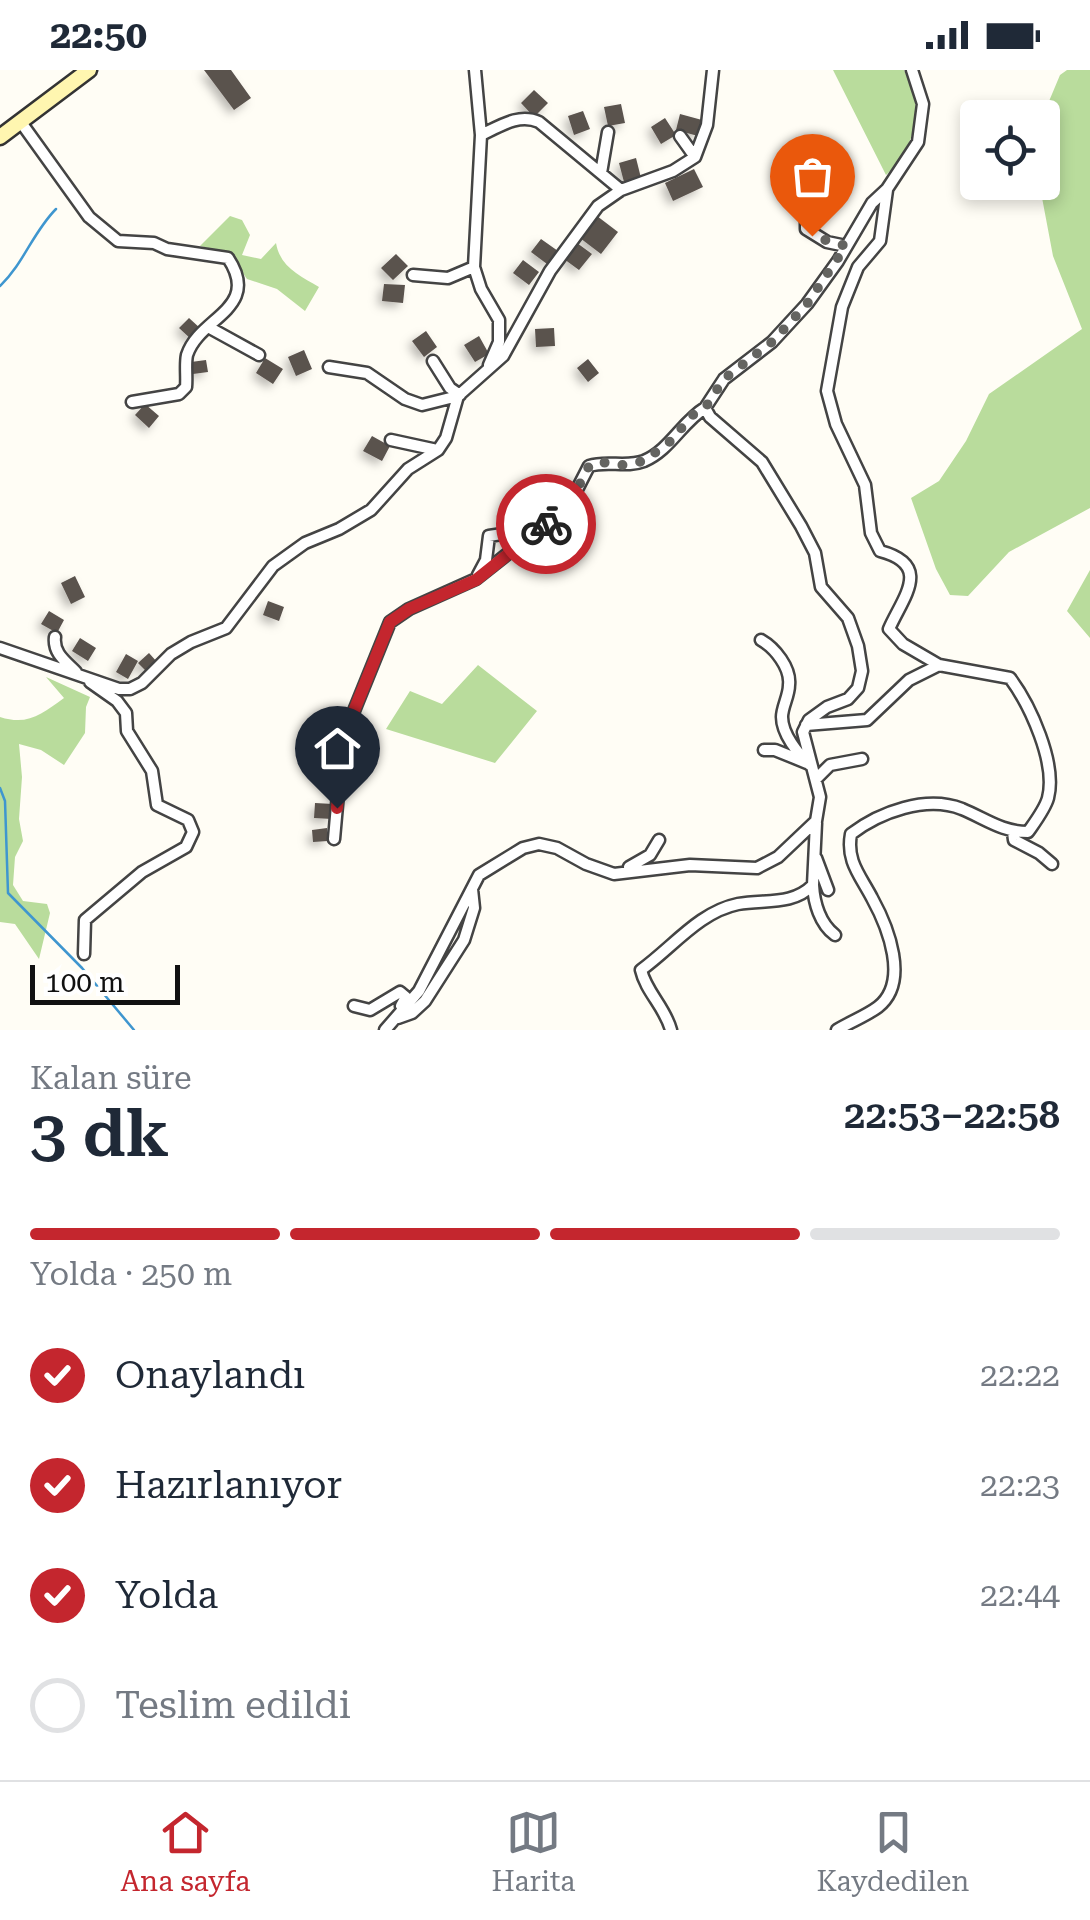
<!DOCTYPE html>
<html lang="tr">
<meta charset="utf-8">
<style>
:root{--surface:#fff;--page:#f6f6f7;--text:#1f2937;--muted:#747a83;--line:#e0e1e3;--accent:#c4262e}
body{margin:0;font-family:"Roboto Serif",serif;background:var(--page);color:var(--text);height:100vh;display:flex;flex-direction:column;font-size:38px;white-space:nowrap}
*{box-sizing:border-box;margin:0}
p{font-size:32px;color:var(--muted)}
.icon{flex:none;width:55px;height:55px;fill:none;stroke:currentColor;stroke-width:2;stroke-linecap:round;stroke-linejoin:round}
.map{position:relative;height:960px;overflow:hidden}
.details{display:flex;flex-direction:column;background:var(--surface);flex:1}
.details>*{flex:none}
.buttons{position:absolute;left:960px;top:30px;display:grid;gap:20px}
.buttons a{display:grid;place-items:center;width:100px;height:100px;border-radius:10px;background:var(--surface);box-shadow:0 5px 15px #0003;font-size:50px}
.scale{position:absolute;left:30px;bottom:25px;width:150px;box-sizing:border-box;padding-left:10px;border:5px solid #111;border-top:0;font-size:28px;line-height:35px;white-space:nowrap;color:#111;-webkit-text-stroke:8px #fff;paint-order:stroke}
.pin{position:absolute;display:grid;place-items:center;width:85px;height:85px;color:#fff;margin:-102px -42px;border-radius:50% 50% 50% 0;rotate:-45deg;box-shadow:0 0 10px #0007}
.pin .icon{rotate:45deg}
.courier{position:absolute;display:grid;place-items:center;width:100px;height:100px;margin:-50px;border:8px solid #c4262e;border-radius:50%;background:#fff;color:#222;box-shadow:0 2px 12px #0007}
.headline em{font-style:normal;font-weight:600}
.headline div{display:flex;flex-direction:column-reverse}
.headline{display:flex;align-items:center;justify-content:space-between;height:170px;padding:0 30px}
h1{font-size:65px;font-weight:600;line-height:75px}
.bar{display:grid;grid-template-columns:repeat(4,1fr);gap:15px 10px;align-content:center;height:120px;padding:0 30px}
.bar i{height:12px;border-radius:8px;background:var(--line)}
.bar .active{background:var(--accent)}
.bar p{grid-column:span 4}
ol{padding:0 30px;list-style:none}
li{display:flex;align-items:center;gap:30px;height:110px}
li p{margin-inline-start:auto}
li .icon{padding:10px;border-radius:50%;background:var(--accent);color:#fff;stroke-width:4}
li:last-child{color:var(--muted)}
li i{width:55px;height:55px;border:5px solid var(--line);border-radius:50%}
.status{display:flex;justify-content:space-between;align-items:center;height:70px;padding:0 50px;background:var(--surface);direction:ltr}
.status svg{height:28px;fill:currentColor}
.dock{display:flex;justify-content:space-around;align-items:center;height:140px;border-top:2px solid var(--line);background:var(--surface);font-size:28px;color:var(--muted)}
.dock a{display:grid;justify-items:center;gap:5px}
.dock .active{color:var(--accent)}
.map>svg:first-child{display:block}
</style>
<div class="status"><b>22:50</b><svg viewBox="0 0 49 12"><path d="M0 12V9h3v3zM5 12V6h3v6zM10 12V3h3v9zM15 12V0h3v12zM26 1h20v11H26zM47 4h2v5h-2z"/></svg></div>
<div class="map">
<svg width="1090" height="960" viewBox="0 0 1090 960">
<defs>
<filter id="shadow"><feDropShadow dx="-4.5" dy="4.5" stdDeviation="5" flood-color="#0004"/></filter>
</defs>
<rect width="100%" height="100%" fill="#fffdf5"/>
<path fill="#b9dc9c" d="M 833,0 L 904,0 C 908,10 914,21 915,31 C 920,57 905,89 886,105 Z
M 1067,0 L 1090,0 L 1090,438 L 1009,482 L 968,526 L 950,525 L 936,499 L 911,428 L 939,411 L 966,371 L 989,324 L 1082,259 L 1053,186 L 1040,117 L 1047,36 L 1060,5 Z
M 230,146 L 242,150 L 250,165 L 242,185 L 261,189 L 276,173 C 280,197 300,206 319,217 L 305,241 L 277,219 L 247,209 L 229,183 L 200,176 Z
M 1090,500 L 1090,568 L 1067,541 Z
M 478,595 L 537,641 L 495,693 L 386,659 L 410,621 L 442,634 Z
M 46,607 L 90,627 L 86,637 L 85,663 L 64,695 L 41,680 L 19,674 L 22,707 L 19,749 L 23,771 L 15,787 L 13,815 L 23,831 L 47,834 L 50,843 L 39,889 L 15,854 L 0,852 L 0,647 C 28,656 42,644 64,628 Z"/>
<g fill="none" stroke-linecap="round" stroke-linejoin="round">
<path stroke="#3f96cf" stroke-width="2.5" d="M 0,216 C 24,193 33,162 56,139
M 0,718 L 5,731 L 8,823 L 82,898 L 134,960"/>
</g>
<path fill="#5a524d" filter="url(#shadow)" d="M 204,0 L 231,0 L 251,28 L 234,40 Z
M 534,20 L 548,33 L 534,47 L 521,33 Z
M 621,34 L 625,53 L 608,56 L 604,37 Z
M 583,41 L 590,59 L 574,65 L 568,46 Z
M 680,44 L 702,50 L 698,66 L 676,60 Z
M 665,48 L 676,65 L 661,74 L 651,57 Z
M 636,88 L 641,108 L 624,112 L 619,93 Z
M 694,99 L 703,117 L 673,131 L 665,113 Z
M 597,146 L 618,162 L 601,184 L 580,168 Z
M 541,169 L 558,181 L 547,194 L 531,182 Z
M 577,173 L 592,184 L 579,200 L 564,189 Z
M 396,184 L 408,196 L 393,210 L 381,198 Z
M 523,190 L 539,202 L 529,215 L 513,203 Z
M 384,214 L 405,215 L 403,233 L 382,231 Z
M 189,248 L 201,259 L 192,270 L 179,258 Z
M 554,258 L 555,276 L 536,277 L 535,259 Z
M 426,261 L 437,277 L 424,287 L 412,271 Z
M 479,266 L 489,284 L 475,292 L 464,275 Z
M 304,280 L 312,299 L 296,306 L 288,287 Z
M 265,288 L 283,299 L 273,314 L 256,303 Z
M 588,289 L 599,303 L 588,312 L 577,298 Z
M 206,290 L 208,302 L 193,304 L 191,292 Z
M 145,334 L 159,346 L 149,358 L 135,345 Z
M 372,366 L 390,376 L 382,391 L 363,381 Z
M 75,506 L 85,527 L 71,534 L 61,513 Z
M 268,531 L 284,537 L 279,551 L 263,545 Z
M 49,541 L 64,550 L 57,563 L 41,554 Z
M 80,568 L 96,578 L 88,591 L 72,581 Z
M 149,583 L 157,592 L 147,602 L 138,593 Z
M 126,584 L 138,591 L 128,609 L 116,602 Z
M 315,733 L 333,734 L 332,749 L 314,748 Z
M 327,758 L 328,771 L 313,772 L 312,760 Z"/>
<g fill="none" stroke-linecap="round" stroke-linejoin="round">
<g stroke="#444" stroke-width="15">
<path id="street" d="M 475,0 L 481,65 L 474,197 L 481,219 L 499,250 L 499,272 L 489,295
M 20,51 L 89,147 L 118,171 L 154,173 L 167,179 L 228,188 C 262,239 199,247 187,285 C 185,294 187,307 186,317 L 179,324 L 132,332
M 481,65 C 500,56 519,43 539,52 L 621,120
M 680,66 L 695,87
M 601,103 L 608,62
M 887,120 L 880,171 L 858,197 L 842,237 L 827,321 L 836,354 L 865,415 L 871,463 L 880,481 C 933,495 903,527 889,559 L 903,574 L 939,595
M 837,126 L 815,130 L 806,148 L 806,159 L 827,172 L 846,176
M 413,205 L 448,208 L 474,197
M 210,258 L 259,285
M 433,291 L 450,318 L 460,325
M 329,297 L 367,303 L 405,329 L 422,335 L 458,326
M 391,370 L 437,380
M 478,505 L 486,490 L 489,466 L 534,459
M 55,567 C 53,583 65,591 76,602
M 761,570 C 775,578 791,598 789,615 C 789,626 782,637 782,647 C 782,664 798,684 810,695
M 0,578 L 119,619 L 130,619 L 142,613 L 171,584 L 191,572 L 226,558 L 273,496 L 305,473 L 339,459 L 371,440 L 408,399 L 438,380 L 446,368 L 458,326 L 503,286 L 550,201 L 598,136 L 621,120 L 673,101 L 695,87 L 707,55 L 713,0
M 806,655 L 867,650 L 909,610 L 939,595 L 1010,608 C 1030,635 1057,693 1048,728 C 1045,739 1035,752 1028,762 C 1002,762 986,749 962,739 C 926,725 880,742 851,764 C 846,791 860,805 872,828 C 888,857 910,912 878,937 C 866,946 850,952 837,960
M 764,680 L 775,680 L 807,693
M 816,709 L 830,695 L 862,689
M 1013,762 L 1014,770 L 1039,783 L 1052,794
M 334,769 L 343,668 L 390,552 L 409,539 L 476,509 L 569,435 L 589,396 C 607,390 626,398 644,391 C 670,380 682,352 705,338
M 816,788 L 828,820
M 629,797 L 650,785 L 659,770
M 813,815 C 814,833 820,854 835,865
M 84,884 L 85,850 L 142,802 L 186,777 L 193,762 L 188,750 L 157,735 L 152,701 L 127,661 L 126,643 L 117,631 L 90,612
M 354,936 L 370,940 L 400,922 L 406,927 L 401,936
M 398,948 L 412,943 L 425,931 L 464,870 L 474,838 L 472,819
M 385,960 L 419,921 L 479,805 L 523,778 L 539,774 L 557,778 L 586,794 L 614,804 L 690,795 L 757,798 L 778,787 L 816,751 L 820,727 L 803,662 L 809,650 L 827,637 L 848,629 L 858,618 L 862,601 L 858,576 L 848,548 L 821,517 L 815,483 L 801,456 L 762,392 L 710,347 L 705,338 L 724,309 L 772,272 L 807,234 L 838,191 L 872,133 L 887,119 L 918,72 L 923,34 L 912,0
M 671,960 C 665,937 646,922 641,900 C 673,877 699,842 738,834 C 765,829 792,836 813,815 L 816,753"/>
</g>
<g stroke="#333" stroke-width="19">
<path id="secondary" d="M 0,67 L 89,0"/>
</g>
<use href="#street" stroke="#fff" stroke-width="10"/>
<use href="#secondary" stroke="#fff6b0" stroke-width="14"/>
</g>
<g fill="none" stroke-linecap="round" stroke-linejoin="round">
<path stroke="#646461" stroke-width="10" stroke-dasharray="0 18" d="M 546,454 L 569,435 L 589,396 L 600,392 L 623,395 L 644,391 L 672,370 L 691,346 L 705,338 L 724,309 L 772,272 L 807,234 L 846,176 L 812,166"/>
<path stroke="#c4262e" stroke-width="12" d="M 337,738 L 343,668 L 390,552 L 409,539 L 476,510 L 546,454"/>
</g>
</svg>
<div class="buttons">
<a><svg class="icon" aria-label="locate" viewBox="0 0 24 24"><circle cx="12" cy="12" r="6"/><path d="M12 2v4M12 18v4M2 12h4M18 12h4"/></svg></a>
</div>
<div class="scale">100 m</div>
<div class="pin" style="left:812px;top:166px;background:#ea580c"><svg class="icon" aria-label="bag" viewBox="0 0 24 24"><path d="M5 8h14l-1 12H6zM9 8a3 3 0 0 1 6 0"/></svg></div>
<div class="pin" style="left:337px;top:738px;background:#1f2937"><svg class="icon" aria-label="home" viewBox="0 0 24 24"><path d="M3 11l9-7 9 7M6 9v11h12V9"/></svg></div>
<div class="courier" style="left:546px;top:454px"><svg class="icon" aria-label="bike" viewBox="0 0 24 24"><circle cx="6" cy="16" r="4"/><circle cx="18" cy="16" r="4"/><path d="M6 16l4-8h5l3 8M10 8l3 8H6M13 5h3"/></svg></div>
</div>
<section class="details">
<div class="headline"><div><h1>3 dk</h1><p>Kalan süre</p></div><em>22:53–22:58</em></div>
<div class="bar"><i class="active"></i><i class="active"></i><i class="active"></i><i></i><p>Yolda · 250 m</p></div>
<ol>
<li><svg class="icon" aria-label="check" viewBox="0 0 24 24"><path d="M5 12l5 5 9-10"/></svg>Onaylandı<p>22:22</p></li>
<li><svg class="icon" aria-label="check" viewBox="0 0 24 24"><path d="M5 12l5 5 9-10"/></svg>Hazırlanıyor<p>22:23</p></li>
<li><svg class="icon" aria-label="check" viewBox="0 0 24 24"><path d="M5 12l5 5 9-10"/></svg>Yolda<p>22:44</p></li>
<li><i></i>Teslim edildi</li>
</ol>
</section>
<nav class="dock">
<a class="active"><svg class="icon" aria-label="home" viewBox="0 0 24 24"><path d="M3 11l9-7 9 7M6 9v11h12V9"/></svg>Ana sayfa</a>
<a><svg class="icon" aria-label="map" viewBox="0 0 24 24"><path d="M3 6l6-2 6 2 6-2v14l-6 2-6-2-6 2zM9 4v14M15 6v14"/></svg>Harita</a>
<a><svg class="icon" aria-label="saved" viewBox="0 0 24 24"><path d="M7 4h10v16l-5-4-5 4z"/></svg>Kaydedilen</a>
</nav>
